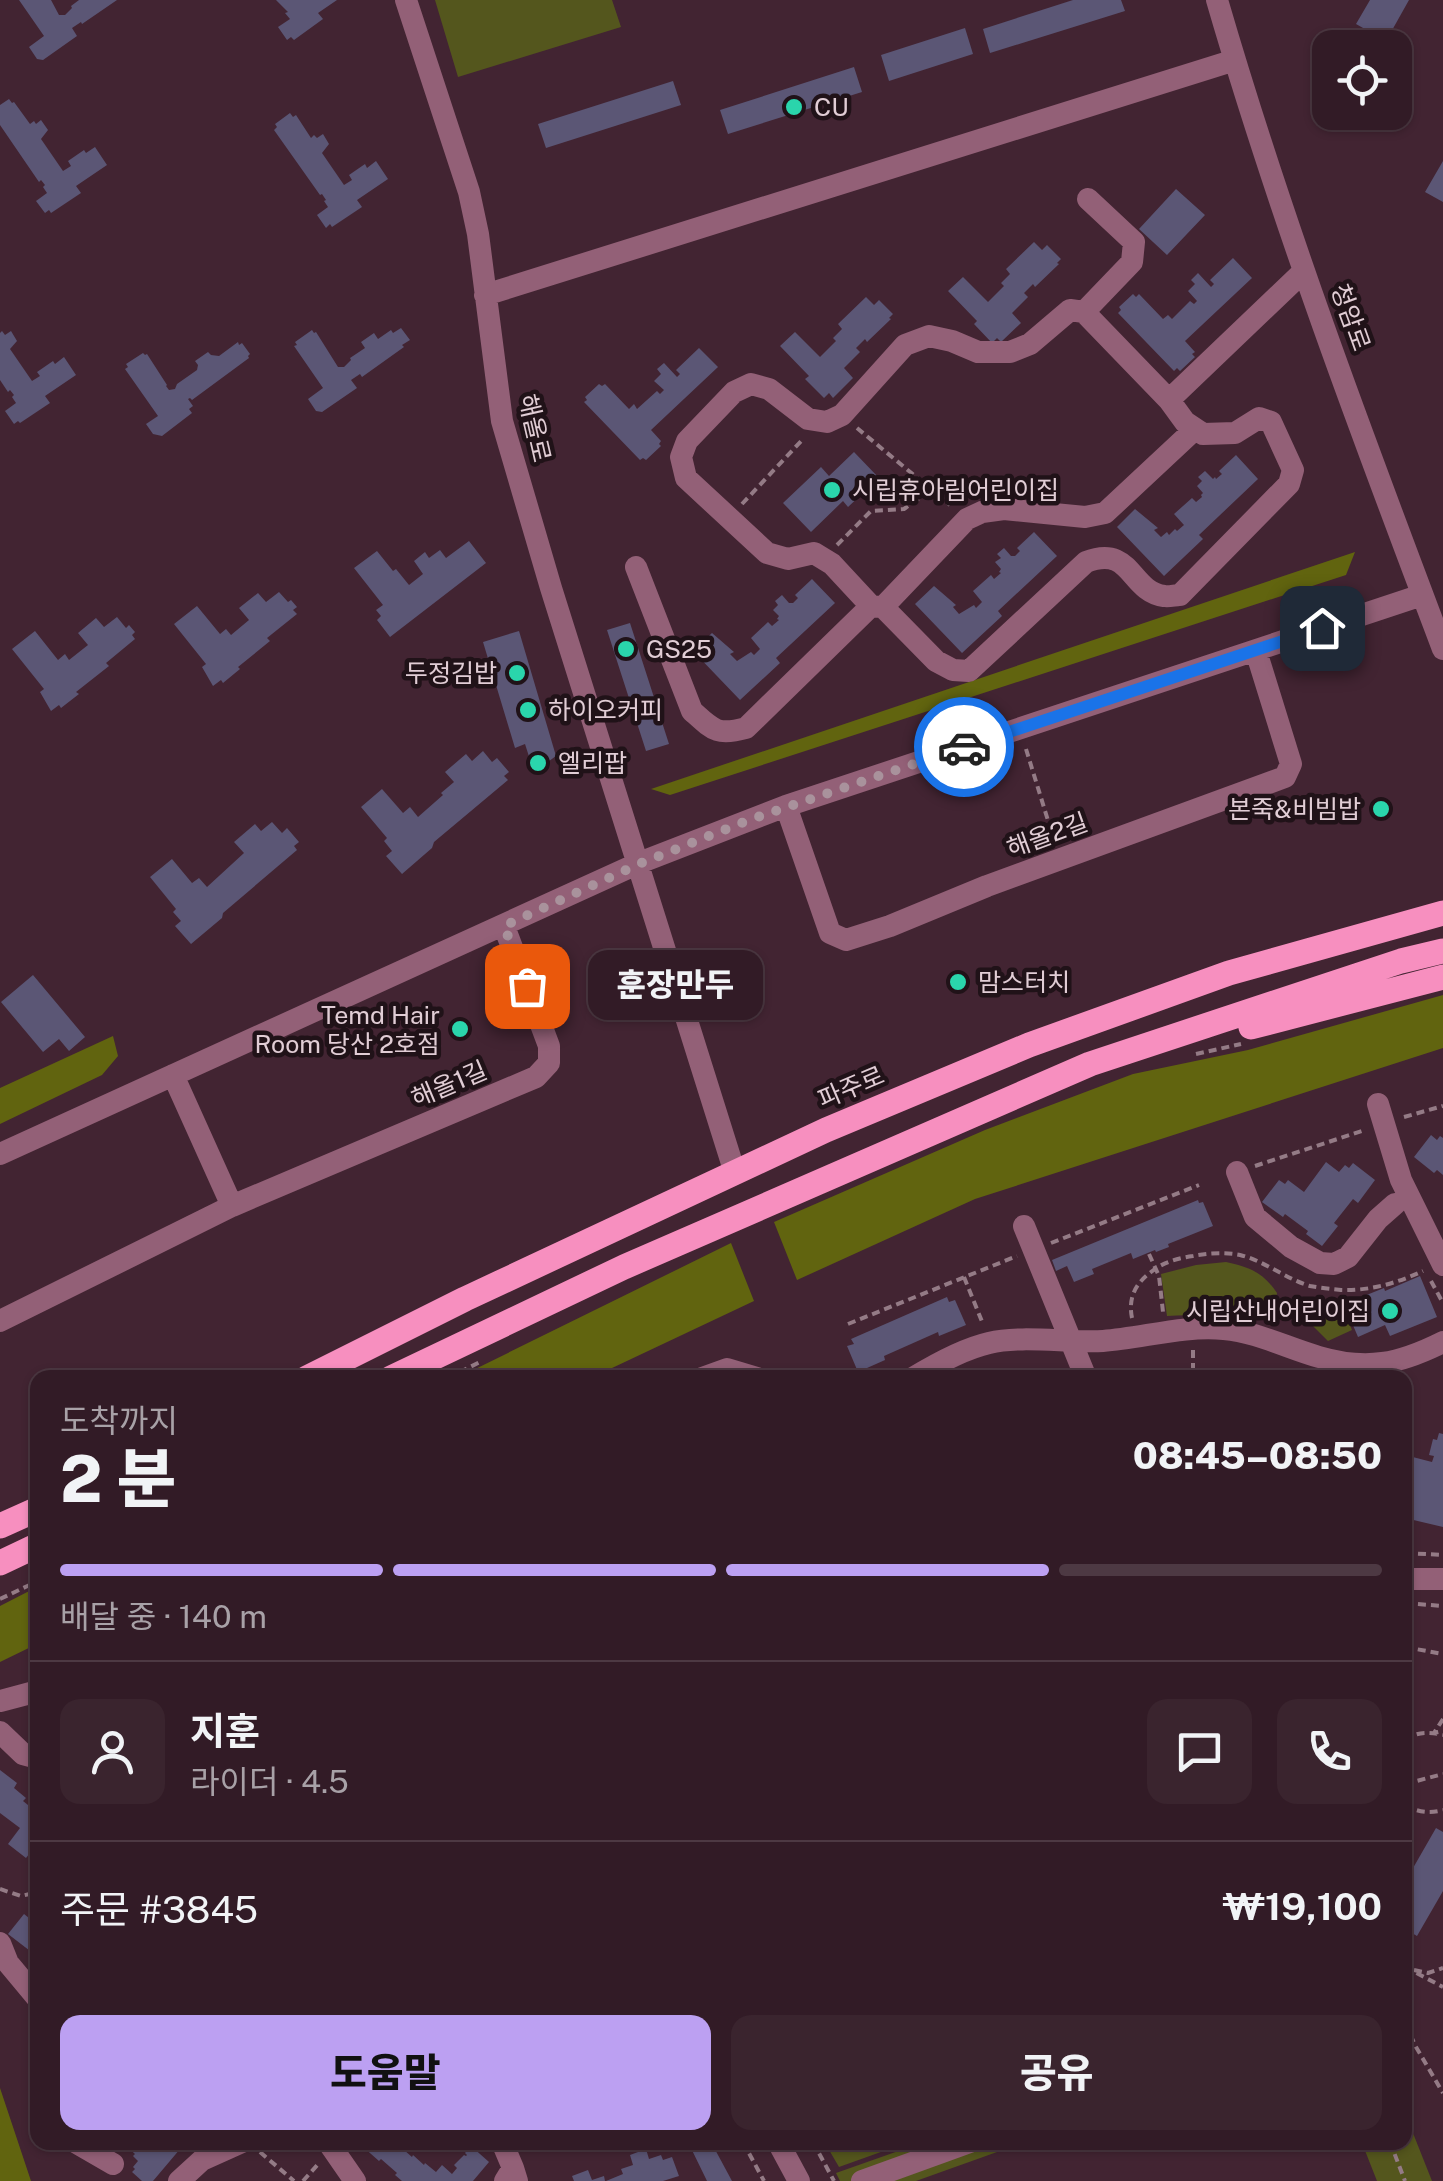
<!DOCTYPE html>
<html lang="ko">
<meta charset="utf-8">
<style>
:root{--surface:#321b26;--page:#3a242e;--text:#f1f3f6;--muted:#a8a1a7;--line:#4d3943;--accent:#bca0f2}
body{margin:0;font-family:"Public Sans","Noto Sans KR",sans-serif;background:var(--page);color:var(--text);height:100vh;display:flex;flex-direction:column;font-size:38px;white-space:nowrap}
*{box-sizing:border-box;margin:0}
p{font-size:32px;color:var(--muted)}
.icon{flex:none;width:55px;height:55px;fill:none;stroke:currentColor;stroke-width:2;stroke-linecap:round;stroke-linejoin:round}
.map{position:relative;flex:1;overflow:hidden}
.drawer{position:absolute;left:30px;top:1370px;width:1382px;height:780px;display:flex;flex-direction:column;background:var(--surface);border-radius:20px;box-shadow:0 2px 8px #0004,0 0 0 2px var(--line)}
.drawer>*{flex:none}
.buttons{position:absolute;left:1312px;top:30px;display:grid;gap:20px}
.buttons a{display:grid;place-items:center;width:100px;height:100px;border-radius:20px;background:var(--surface);box-shadow:0 2px 8px #0004,0 0 0 2px var(--line);font-size:50px}
.pin{position:absolute;display:grid;place-items:center;width:85px;height:85px;color:#fff;margin:-42px;border-radius:20px;box-shadow:0 5px 15px #0006}
.courier{position:absolute;display:grid;place-items:center;width:100px;height:100px;margin:-50px;border:8px solid #1a73e8;border-radius:50%;background:#fff;color:#222;box-shadow:0 2px 12px #0007}
.bubble{position:absolute;height:70px;border-radius:20px;background:var(--surface);box-shadow:0 2px 8px #0004,0 0 0 2px var(--line);font-size:32px;font-weight:800;line-height:70px;text-align:center}
.overview em{font-style:normal;font-weight:800}
.overview div{display:flex;flex-direction:column-reverse}
.overview{display:flex;align-items:center;justify-content:space-between;height:170px;padding:0 30px}
h1{font-size:65px;font-weight:800;line-height:75px}
.bar{display:grid;grid-template-columns:repeat(4,1fr);gap:15px 10px;align-content:center;height:120px;padding:0 30px}
.bar i{height:12px;border-radius:8px;background:var(--line)}
.bar .active{background:var(--accent)}
.bar p{grid-column:span 4}
.line{display:flex;align-items:center;gap:25px;padding:0 30px;border-top:2px solid var(--line)}
.line div{flex:1}
.round{display:grid;place-items:center;flex:none;width:105px;height:105px;border-radius:20px;background:var(--page)}
.button{display:flex;gap:20px;margin-top:auto;padding:20px 30px}
.button a{flex:1;height:115px;border-radius:20px;background:var(--accent);color:#111;font-size:40px;font-weight:800;line-height:115px;text-align:center}
.button a+a{background:var(--page);color:var(--text)}
.map>svg:first-child{display:block}
</style>
<div class="map">
<svg width="1443" height="2181" viewBox="0 0 1443 2181">
<rect width="100%" height="100%" fill="#422432"/>
<path fill="#54561d" d="M 435,0 L 612,0 L 621,27 L 458,77 Z
M 1226,1262 C 1249,1267 1263,1272 1277,1293 C 1271,1334 1237,1319 1207,1316 C 1194,1315 1180,1315 1167,1316 L 1161,1274 L 1196,1265 Z
M 1334,1303 L 1342,1306 L 1352,1330 L 1328,1341 L 1313,1326 L 1313,1312 L 1322,1304 Z
M 1405,2113 L 1432,2181 L 1377,2181 L 1362,2143 L 1405,2142 Z
M 825,2143 L 906,2143 L 839,2167 Z
M 921,2143 L 1022,2143 L 916,2181 L 840,2181 L 836,2173 Z"/>
<path fill="#61640f" d="M 1355,552 L 1346,575 L 670,795 L 651,789 Z
M 1443,995 L 1443,1048 L 975,1199 L 797,1280 L 774,1222 L 985,1130 L 1133,1074 L 1248,1050 Z
M 113,1036 L 118,1056 L 102,1075 L 0,1124 L 0,1088 Z
M 731,1243 L 754,1301 L 593,1377 L 459,1377 Z
M 37,1587 L 37,1644 L 0,1662 L 0,1606 Z
M 0,2088 L 31,2181 L 0,2181 Z"/>
<path fill="#5b5675" d="M 19,0 L 51,0 L 59,15 L 65,15 L 72,8 L 71,6 L 79,0 L 117,0 L 82,24 L 81,22 L 72,28 L 77,36 L 43,60 L 37,59 L 29,47 L 44,36 Z
M 276,0 L 337,0 L 318,13 L 323,19 L 294,40 L 291,37 L 287,40 L 278,27 L 290,19 L 285,13 L 288,12 Z
M 1073,0 L 1121,0 L 1125,11 L 990,53 L 983,29 Z
M 1370,0 L 1409,0 L 1386,41 L 1356,24 Z
M 965,28 L 973,54 L 889,81 L 881,55 Z
M 854,67 L 862,92 L 728,134 L 720,110 Z
M 673,81 L 681,105 L 546,148 L 538,124 Z
M 9,99 L 12,103 L 14,102 L 30,124 L 34,121 L 36,124 L 41,120 L 48,130 L 41,139 L 63,171 L 71,166 L 68,161 L 84,150 L 86,153 L 95,147 L 107,165 L 76,186 L 81,193 L 51,213 L 49,210 L 45,213 L 36,201 L 47,193 L 43,187 L 45,185 L 41,180 L 39,182 L 0,125 L 0,105 Z
M 290,113 L 293,117 L 296,115 L 311,138 L 314,135 L 317,138 L 323,134 L 329,144 L 322,153 L 344,185 L 352,180 L 349,175 L 365,164 L 367,168 L 376,161 L 388,179 L 357,200 L 362,207 L 332,227 L 330,224 L 326,228 L 317,215 L 328,207 L 324,201 L 326,200 L 322,194 L 320,195 L 274,130 L 277,127 L 275,124 Z
M 1443,161 L 1443,202 L 1425,192 Z
M 1176,189 L 1205,215 L 1167,255 L 1139,229 Z
M 1034,242 L 1042,250 L 1047,245 L 1061,259 L 1057,263 L 1059,264 L 1035,287 L 1033,284 L 1024,293 L 1028,297 L 1012,313 L 1021,323 L 1001,342 L 997,338 L 992,343 L 974,324 L 977,321 L 948,291 L 963,277 L 988,302 L 1004,286 L 1001,283 L 1010,274 L 1006,269 Z
M 1233,258 L 1252,278 L 1185,341 L 1195,352 L 1192,354 L 1195,357 L 1180,371 L 1177,368 L 1174,371 L 1118,313 L 1121,310 L 1119,307 L 1133,294 L 1136,297 L 1139,294 L 1163,319 L 1168,315 L 1172,319 L 1190,301 L 1194,304 L 1197,301 L 1188,291 L 1195,284 L 1191,280 L 1198,273 L 1211,287 L 1214,284 L 1210,280 Z
M 866,297 L 874,305 L 879,300 L 893,314 L 889,318 L 891,319 L 867,342 L 865,339 L 856,348 L 860,352 L 844,368 L 853,378 L 833,398 L 829,393 L 824,398 L 805,379 L 809,376 L 780,346 L 795,332 L 820,357 L 836,341 L 833,338 L 842,329 L 838,324 Z
M 401,328 L 410,340 L 402,345 L 404,347 L 362,377 L 360,374 L 351,380 L 357,388 L 322,412 L 316,411 L 308,399 L 323,388 L 294,346 L 297,345 L 295,342 L 312,330 L 314,333 L 316,332 L 338,367 L 344,367 L 351,360 L 350,358 L 365,348 L 361,342 L 374,333 L 378,339 L 391,330 L 393,333 Z
M 2,331 L 5,335 L 11,331 L 17,341 L 10,349 L 32,381 L 40,376 L 37,372 L 53,361 L 55,364 L 64,357 L 76,375 L 45,396 L 50,403 L 20,423 L 18,421 L 14,424 L 5,411 L 16,403 L 12,397 L 14,395 L 10,390 L 8,392 L 0,380 L 0,333 Z
M 238,342 L 239,345 L 242,343 L 250,354 L 248,356 L 249,358 L 192,400 L 190,398 L 188,399 L 193,406 L 189,409 L 192,413 L 162,436 L 153,434 L 146,424 L 158,416 L 125,369 L 128,367 L 126,364 L 143,353 L 145,355 L 147,354 L 167,385 L 166,386 L 169,390 L 175,389 L 177,384 L 197,370 L 198,365 L 195,361 L 208,352 L 211,355 L 219,356 Z
M 699,348 L 718,367 L 651,430 L 661,441 L 659,444 L 661,446 L 646,460 L 643,458 L 640,460 L 584,402 L 587,400 L 585,397 L 599,384 L 602,386 L 605,384 L 629,409 L 634,404 L 637,409 L 657,391 L 660,394 L 664,390 L 654,381 L 661,374 L 657,369 L 664,363 L 677,377 L 680,374 L 676,370 Z
M 854,452 L 879,478 L 848,507 L 843,501 L 811,532 L 783,503 L 821,467 L 829,476 Z
M 1236,455 L 1258,479 L 1199,535 L 1203,539 L 1164,576 L 1117,527 L 1135,509 L 1158,528 L 1154,530 L 1161,537 L 1167,532 L 1169,535 L 1175,529 L 1177,531 L 1184,525 L 1174,514 L 1192,498 L 1196,502 L 1202,497 L 1201,495 L 1203,493 L 1197,486 L 1202,481 L 1198,477 L 1205,471 L 1213,479 L 1215,477 L 1216,479 L 1222,474 L 1219,471 Z
M 1034,532 L 1057,556 L 998,611 L 1002,616 L 962,653 L 915,604 L 934,586 L 956,605 L 953,607 L 959,614 L 974,605 L 976,608 L 982,602 L 973,591 L 991,575 L 994,579 L 1001,573 L 999,572 L 1001,569 L 995,562 L 1001,558 L 997,554 L 1004,548 L 1011,556 L 1015,556 L 1020,551 L 1017,548 Z
M 469,541 L 486,563 L 390,637 L 377,620 L 381,616 L 376,610 L 383,605 L 354,568 L 377,551 L 393,571 L 396,569 L 409,585 L 423,574 L 414,561 L 425,552 L 429,558 L 440,550 L 446,558 Z
M 812,579 L 835,603 L 776,658 L 780,663 L 740,700 L 693,651 L 712,633 L 734,652 L 730,654 L 737,661 L 751,652 L 754,655 L 760,649 L 751,638 L 768,622 L 772,626 L 779,620 L 777,619 L 779,616 L 773,610 L 778,605 L 775,601 L 782,595 L 789,603 L 793,603 L 798,598 L 795,595 Z
M 279,592 L 288,602 L 291,600 L 297,607 L 293,610 L 297,614 L 267,638 L 270,641 L 238,667 L 240,669 L 223,683 L 221,680 L 213,686 L 202,667 L 206,664 L 174,624 L 197,606 L 220,634 L 226,629 L 231,635 L 249,620 L 239,608 L 258,593 L 266,602 Z
M 117,617 L 126,628 L 129,625 L 135,632 L 132,635 L 135,639 L 106,663 L 109,666 L 76,692 L 79,694 L 61,708 L 59,705 L 51,711 L 40,692 L 44,689 L 12,649 L 35,631 L 58,660 L 65,654 L 69,660 L 88,645 L 78,633 L 96,618 L 104,627 Z
M 630,623 L 669,744 L 646,751 L 607,630 Z
M 519,631 L 556,756 L 534,772 L 525,744 L 515,748 L 483,642 Z
M 483,751 L 492,762 L 497,758 L 509,772 L 504,776 L 508,780 L 434,842 L 432,848 L 402,874 L 386,856 L 392,851 L 384,841 L 387,838 L 361,807 L 382,789 L 403,813 L 410,807 L 418,817 L 443,795 L 441,793 L 454,782 L 445,772 L 466,754 L 472,761 Z
M 272,822 L 282,833 L 287,828 L 299,842 L 294,846 L 297,850 L 223,913 L 222,918 L 191,944 L 175,926 L 181,921 L 173,912 L 176,909 L 150,877 L 172,859 L 192,883 L 199,878 L 207,887 L 244,853 L 234,842 L 255,824 L 261,831 Z
M 33,975 L 85,1037 L 69,1051 L 59,1039 L 43,1052 L 1,1002 Z
M 1431,1135 L 1437,1140 L 1440,1136 L 1443,1138 L 1443,1175 L 1437,1170 L 1434,1173 L 1414,1157 Z
M 1326,1162 L 1339,1172 L 1345,1165 L 1349,1168 L 1353,1163 L 1375,1180 L 1358,1203 L 1353,1199 L 1334,1223 L 1338,1226 L 1322,1246 L 1306,1234 L 1308,1231 L 1285,1214 L 1283,1217 L 1262,1202 L 1279,1180 L 1285,1184 L 1288,1180 L 1304,1192 Z
M 1198,1200 L 1199,1203 L 1203,1202 L 1213,1226 L 1168,1244 L 1169,1247 L 1156,1252 L 1155,1250 L 1133,1259 L 1131,1253 L 1092,1269 L 1094,1274 L 1074,1282 L 1067,1266 L 1056,1271 L 1052,1260 Z
M 1420,1276 L 1437,1317 L 1390,1336 L 1385,1325 L 1358,1337 L 1344,1304 L 1384,1288 L 1385,1291 Z
M 947,1297 L 949,1302 L 955,1300 L 966,1325 L 939,1336 L 938,1332 L 884,1356 L 885,1360 L 858,1372 L 847,1346 L 854,1344 L 851,1339 Z
M 1439,1433 L 1443,1434 L 1443,1527 L 1405,1518 L 1405,1455 L 1432,1462 L 1434,1456 L 1429,1455 L 1433,1439 L 1437,1440 Z
M 0,1770 L 17,1783 L 14,1788 L 26,1798 L 23,1801 L 33,1809 L 38,1802 L 38,1851 L 33,1856 L 30,1853 L 26,1858 L 8,1844 L 20,1828 L 0,1813 Z
M 1436,1828 L 1443,1832 L 1443,1891 L 1417,1936 L 1405,1929 L 1405,1882 Z
M 24,1914 L 34,1922 L 38,1918 L 38,1961 L 32,1957 L 34,1954 L 8,1934 Z
M 122,2142 L 186,2142 L 153,2181 L 142,2181 L 132,2172 L 135,2169 L 133,2167 L 138,2161 L 133,2156 L 135,2154 Z
M 365,2142 L 395,2142 L 412,2157 L 413,2155 L 424,2165 L 425,2163 L 436,2172 L 442,2165 L 452,2174 L 457,2168 L 454,2165 L 464,2155 L 466,2156 L 467,2155 L 465,2153 L 471,2146 L 489,2162 L 473,2181 L 402,2181 L 395,2175 L 397,2173 L 381,2159 L 379,2161 L 362,2146 Z
M 688,2142 L 711,2142 L 732,2181 L 707,2181 Z
M 646,2149 L 649,2159 L 661,2155 L 663,2160 L 672,2157 L 679,2176 L 663,2181 L 606,2181 L 623,2174 L 621,2169 L 633,2165 L 630,2155 Z
M 588,2170 L 592,2180 L 604,2176 L 605,2181 L 574,2181 L 572,2176 Z"/>
<g fill="none" stroke-linecap="round" stroke-linejoin="round">
<path stroke="#947b86" stroke-width="4" stroke-dasharray="8 5" stroke-linecap="butt" d="M 857,428 L 950,505
M 742,504 L 804,438
M 837,545 L 871,511 L 904,509 L 932,489
M 1026,749 L 1054,840
M 1196,1054 L 1241,1044
M 1404,1117 L 1443,1106
M 1255,1166 L 1365,1130
M 1051,1243 L 1199,1185
M 1149,1254 L 1159,1276 L 1163,1312
M 964,1277 L 983,1324
M 1431,1281 L 1443,1303
M 1132,1318 C 1128,1298 1135,1284 1151,1272 C 1163,1262 1179,1258 1193,1256 C 1208,1253 1225,1252 1240,1255 C 1265,1261 1286,1279 1310,1286 C 1320,1288 1332,1289 1341,1290 C 1370,1291 1397,1283 1423,1271
M 848,1324 L 1017,1256
M 1193,1350 L 1193,1378
M 448,1378 L 482,1361
M 1405,1553 L 1443,1555
M 0,1599 L 38,1581
M 1405,1603 L 1443,1606
M 1405,1647 L 1443,1654
M 1443,1719 L 1434,1733 L 1443,1731
M 1405,1740 C 1418,1731 1429,1732 1443,1735
M 1405,1784 L 1443,1774
M 1405,1805 C 1417,1812 1429,1814 1443,1810
M 0,1889 L 21,1896 L 38,1892
M 1405,1967 L 1443,1987
M 1414,1970 L 1428,1973 L 1443,1968
M 1405,2023 L 1416,2047 L 1443,2093
M 743,2142 L 764,2181
M 813,2142 L 834,2181
M 1390,2142 L 1405,2181
M 260,2152 L 294,2181
M 303,2181 L 320,2162"/>
<path stroke="#936077" stroke-width="22" d="M 406,0 L 469,192 L 478,234 L 502,421 L 551,588 L 735,1173
M 1217,0 C 1281,220 1362,435 1443,649
M 485,295 L 1235,60
M 1084,312 L 1132,262 L 1134,242 L 1088,199
M 1169,400 L 1304,271
M 636,567 L 692,711 C 713,730 717,736 746,728 L 871,606 L 883,607 L 936,661 L 953,670 L 969,671 L 1086,562 C 1132,544 1129,591 1164,596 C 1169,597 1175,595 1180,595 L 1289,484 L 1293,470 L 1271,422 L 1259,418 L 1235,433 L 1203,434 L 1185,422 L 1169,400 L 1084,312 L 1070,310 L 1030,344 L 1010,352 L 978,352 L 952,341 L 929,336 L 905,345 L 842,415 L 827,422 L 808,419 L 769,389 L 751,384 L 734,392 L 687,441 L 681,457 L 686,478 L 767,553 L 788,559 L 814,553 L 832,564 L 871,606
M 883,607 L 967,519 L 982,512 L 1004,509 L 1085,517 L 1105,513 L 1195,429
M 786,806 L 830,933 L 846,940 L 890,926 L 987,886 L 1285,777 L 1291,764 L 1256,651
M 173,1075 L 232,1206
M 1378,1104 L 1401,1180 L 1443,1265
M 0,1154 L 639,863 L 786,806 L 1422,595
M 1237,1172 L 1255,1217 L 1291,1247 L 1320,1263 L 1334,1264 L 1348,1257 L 1378,1219 L 1395,1204
M 1024,1226 L 1086,1378
M 0,1321 L 232,1206 L 536,1077 L 549,1063 L 549,1046 L 504,926
M 702,1378 L 727,1369 L 757,1378
M 913,1378 C 936,1364 963,1349 989,1343 C 1022,1335 1068,1343 1103,1341 C 1143,1338 1184,1325 1224,1329 C 1257,1332 1287,1348 1319,1357 C 1367,1371 1399,1364 1443,1342
M 1405,1579 L 1443,1579
M 0,1701 L 38,1691
M 0,1732 L 23,1754 L 38,1758
M 0,1943 L 8,1963 L 38,1999
M 75,2142 L 113,2164
M 328,2142 L 355,2181
M 502,2142 L 513,2168
M 778,2142 L 799,2181
M 179,2181 L 202,2160 L 242,2142
M 505,2181 L 513,2168 L 517,2181
M 862,2181 L 970,2142"/>
<path stroke="#f78fbf" stroke-width="25" d="M 1251,1027 L 1443,977
M 307,1378 L 465,1299 L 826,1130 L 1029,1045 L 1229,973 L 1443,913
M 391,1378 L 624,1267 L 1090,1064 L 1401,961 L 1443,951
M 0,1526 L 38,1509
M 0,1563 L 38,1545"/>
</g>
<g fill="none" stroke-linecap="round" stroke-linejoin="round">
<path stroke="#a9929c" stroke-width="10" stroke-dasharray="0 18" d="M 527,986 L 504,926 L 639,864 L 749,820 L 964,747"/>
<path stroke="#1a73e8" stroke-width="12" d="M 964,747 L 1322,628"/>
</g>
<g fill="#2ad5ac" stroke="#201218" stroke-width="4">
<circle cx="794" cy="107" r="10"/>
<circle cx="832" cy="490" r="10"/>
<circle cx="626" cy="649" r="10"/>
<circle cx="517" cy="673" r="10"/>
<circle cx="528" cy="710" r="10"/>
<circle cx="538" cy="763" r="10"/>
<circle cx="1381" cy="809" r="10"/>
<circle cx="958" cy="982" r="10"/>
<circle cx="460" cy="1029" r="10"/>
<circle cx="1390" cy="1311" r="10"/>
</g>
<g text-anchor="middle" dominant-baseline="central" stroke-width="9" stroke-linejoin="round" paint-order="stroke">
<g font-size="25" fill="#e1cdd5" stroke="#201218" text-anchor="start">
<text x="814" y="107">CU</text>
<text x="852" y="490">시립휴아림어린이집</text>
<text x="646" y="649">GS25</text>
<text x="497" y="673" text-anchor="end">두정김밥</text>
<text x="548" y="710">하이오커피</text>
<text x="558" y="763">엘리팝</text>
<text x="1361" y="809" text-anchor="end">본죽&amp;비빔밥</text>
<text x="978" y="982">맘스터치</text>
<text x="440" y="1015" text-anchor="end">Temd Hair<tspan x="440" dy="29">Room 당산 2호점</tspan></text>
<text x="1370" y="1311" text-anchor="end">시립산내어린이집</text>
</g>
<g font-size="25" fill="#e1cdd5" stroke="#201218">
<text transform="translate(1351 317) rotate(70)">청암로</text>
<text transform="translate(535 428) rotate(77)">해올로</text>
<text transform="translate(1047 835) rotate(-20)">해올2길</text>
<text transform="translate(449 1084) rotate(-23)">해올1길</text>
<text transform="translate(851 1087) rotate(-23)">파주로</text>
</g>
</g>
</svg>
<div class="buttons">
<a><svg class="icon" aria-label="locate" viewBox="0 0 24 24"><circle cx="12" cy="12" r="6"/><path d="M12 2v4M12 18v4M2 12h4M18 12h4"/></svg></a>
</div>
<div class="pin" style="left:527px;top:986px;background:#ea580c"><svg class="icon" aria-label="bag" viewBox="0 0 24 24"><path d="M5 8h14l-1 12H6zM9 8a3 3 0 0 1 6 0"/></svg></div>
<div class="pin" style="left:1322px;top:628px;background:#1f2937"><svg class="icon" aria-label="home" viewBox="0 0 24 24"><path d="M3 11l9-7 9 7M6 9v11h12V9"/></svg></div>
<div class="courier" style="left:964px;top:747px"><svg class="icon" aria-label="car" viewBox="0 0 24 24"><path d="M5 17H2v-5l4-1 3-4h7l3 4 3 1v5h-3M9 17h6M6 11h13"/><circle cx="7" cy="17" r="2"/><circle cx="17" cy="17" r="2"/></svg></div>
<div class="bubble" style="left:588px;top:950px;width:175px">훈장만두</div>
<section class="drawer">
<div class="overview"><div><h1>2 분</h1><p>도착까지</p></div><em>08:45–08:50</em></div>
<div class="bar"><i class="active"></i><i class="active"></i><i class="active"></i><i></i><p>배달 중 · 140 m</p></div>
<div class="line" style="height:180px"><a class="round"><svg class="icon" aria-label="person" viewBox="0 0 24 24"><circle cx="12" cy="8" r="4"/><path d="M4 21q1-7 8-7t8 7"/></svg></a><div><b>지훈</b><p>라이더 · 4.5</p></div><a class="round"><svg class="icon" aria-label="chat" viewBox="0 0 24 24"><path d="M4 5h16v11H9l-5 4z"/></svg></a><a class="round"><svg class="icon" aria-label="phone" viewBox="0 0 24 24"><path d="M5 4h4l2 5-3 2q2 4 5 5l2-3 5 2v4C11 20 4 13 5 4z"/></svg></a></div>
<div class="line" style="height:130px"><div>주문 #3845</div><b>₩19,100</b></div>
<div class="button"><a>도움말</a><a>공유</a></div>
</section>
</div>
